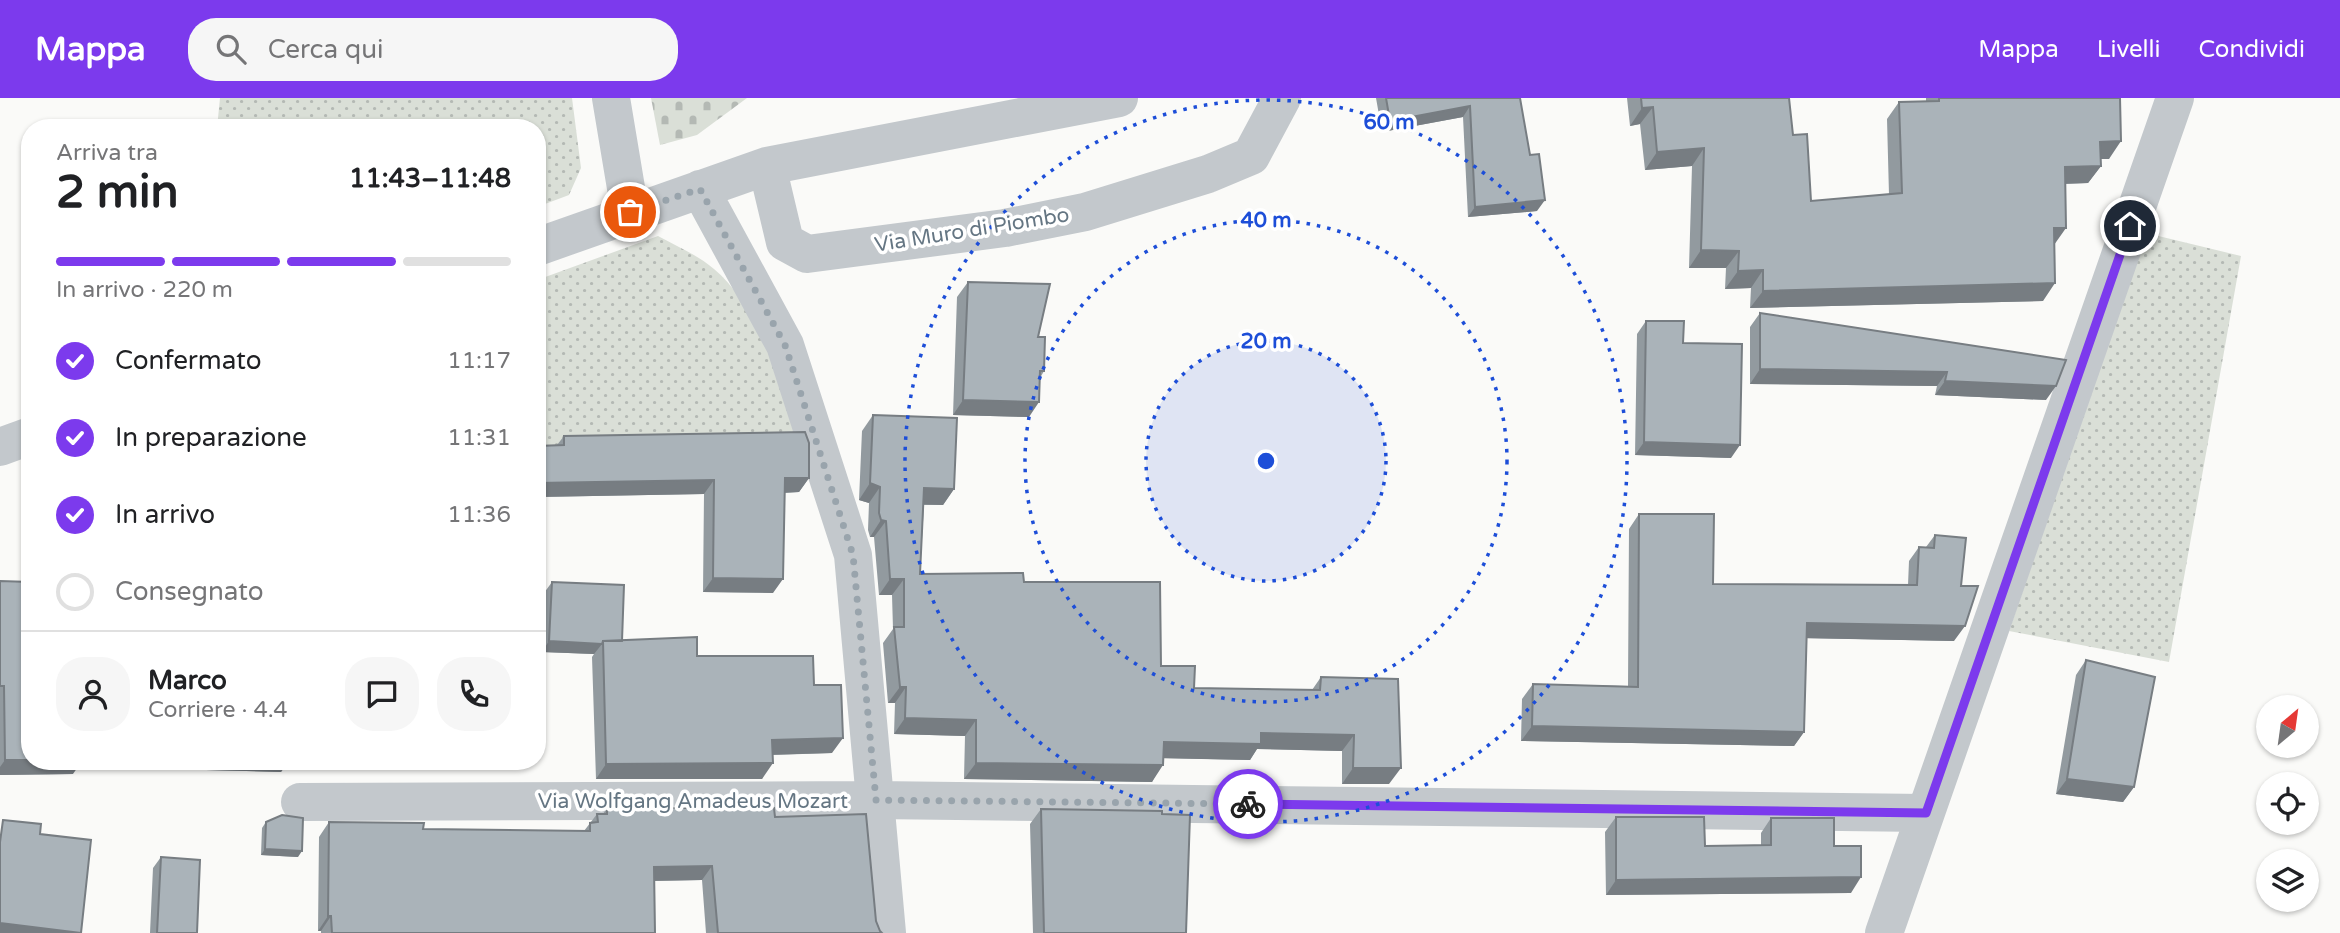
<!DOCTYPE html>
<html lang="it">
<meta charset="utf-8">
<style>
:root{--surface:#fff;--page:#f6f6f6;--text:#202124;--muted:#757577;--line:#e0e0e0;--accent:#7c3aed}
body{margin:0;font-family:"Varela Round",sans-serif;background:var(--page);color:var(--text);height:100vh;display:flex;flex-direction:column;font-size:26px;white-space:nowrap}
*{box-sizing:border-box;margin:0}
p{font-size:23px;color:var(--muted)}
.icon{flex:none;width:38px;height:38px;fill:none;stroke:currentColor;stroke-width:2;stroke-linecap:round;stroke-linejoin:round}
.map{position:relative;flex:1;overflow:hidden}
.sheet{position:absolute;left:21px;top:21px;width:525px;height:651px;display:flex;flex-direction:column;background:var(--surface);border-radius:28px;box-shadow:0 2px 5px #0004}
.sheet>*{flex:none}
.needle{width:46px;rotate:29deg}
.tools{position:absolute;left:2256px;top:597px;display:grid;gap:14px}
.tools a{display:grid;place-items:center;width:63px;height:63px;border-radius:50%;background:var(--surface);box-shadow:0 2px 5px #0004;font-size:35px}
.pin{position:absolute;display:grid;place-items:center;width:60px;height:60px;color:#fff;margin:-30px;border:4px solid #fff;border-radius:50%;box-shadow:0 2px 7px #0007}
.courier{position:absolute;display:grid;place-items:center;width:70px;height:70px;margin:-35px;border:5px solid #7c3aed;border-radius:50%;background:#fff;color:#222;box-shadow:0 2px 9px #0007}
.headline em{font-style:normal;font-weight:800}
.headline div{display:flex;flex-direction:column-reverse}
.headline{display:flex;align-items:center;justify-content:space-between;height:119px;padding:0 35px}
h1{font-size:46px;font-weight:800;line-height:52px}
.bar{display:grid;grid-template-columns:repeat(4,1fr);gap:10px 7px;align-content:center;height:84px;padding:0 35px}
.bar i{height:9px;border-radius:5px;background:var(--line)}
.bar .on{background:var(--accent)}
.bar p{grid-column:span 4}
.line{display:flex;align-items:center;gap:18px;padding:0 35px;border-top:2px solid var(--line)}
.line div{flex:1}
.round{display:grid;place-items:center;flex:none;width:74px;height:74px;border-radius:28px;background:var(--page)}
ol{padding:0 35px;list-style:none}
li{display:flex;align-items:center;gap:21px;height:77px}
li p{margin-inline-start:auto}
li .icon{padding:7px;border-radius:50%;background:var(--accent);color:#fff;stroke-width:4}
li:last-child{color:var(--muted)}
li i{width:38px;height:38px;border:4px solid var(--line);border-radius:50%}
header{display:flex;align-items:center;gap:42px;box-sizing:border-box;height:98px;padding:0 35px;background:var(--accent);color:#fff}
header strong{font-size:33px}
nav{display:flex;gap:38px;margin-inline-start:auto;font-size:24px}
.search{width:490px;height:63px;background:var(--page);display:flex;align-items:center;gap:18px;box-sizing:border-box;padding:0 24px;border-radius:28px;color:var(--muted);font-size:26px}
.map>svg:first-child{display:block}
</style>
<header>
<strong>Mappa</strong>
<div class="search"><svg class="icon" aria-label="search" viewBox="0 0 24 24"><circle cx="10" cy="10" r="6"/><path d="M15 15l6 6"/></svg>Cerca qui</div>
<nav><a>Mappa</a><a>Livelli</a><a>Condividi</a></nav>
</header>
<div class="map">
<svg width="2340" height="835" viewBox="0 0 2340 835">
<defs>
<pattern id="grass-dots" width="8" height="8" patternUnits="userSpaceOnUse" patternTransform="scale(1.75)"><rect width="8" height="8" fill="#dadfd7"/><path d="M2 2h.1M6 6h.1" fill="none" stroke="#b4b9b4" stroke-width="1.8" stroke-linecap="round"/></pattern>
<pattern id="cemetery-stones" width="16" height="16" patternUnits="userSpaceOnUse" patternTransform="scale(1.75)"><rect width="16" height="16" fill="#dadfd7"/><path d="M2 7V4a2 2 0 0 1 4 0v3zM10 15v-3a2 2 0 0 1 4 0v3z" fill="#b4b9b4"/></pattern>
</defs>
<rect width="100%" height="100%" fill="#fafaf8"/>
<path fill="url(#grass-dots)" d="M 220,0 L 572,0 L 581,70 L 569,97 L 537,109 L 537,30 L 217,30 Z
M 2146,135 L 2241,158 L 2169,564 L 2009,533 Z
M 658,138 C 676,148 698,157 714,171 C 756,205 786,292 808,342 L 537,350 L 537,182 Z"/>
<path fill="url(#cemetery-stones)" d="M 651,0 L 747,0 L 697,37 L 660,47 Z"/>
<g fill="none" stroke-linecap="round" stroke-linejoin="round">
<path stroke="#c3c8cc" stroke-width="38" d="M 611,0 L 630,114
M 767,68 L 785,144 L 807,156 L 1005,130 L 1085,114 L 1208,76 L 1251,58 L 1282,0
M 700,91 L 785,247 L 853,457 L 887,835
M 537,149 L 767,68 L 1119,0
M 0,349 L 30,338
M 300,704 L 876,702 L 1925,715
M 1884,835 L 2175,0"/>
</g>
<path fill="#929a9f" d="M 1376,0 L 1520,0 L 1530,57 L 1537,113 L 1468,119 L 1463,19 L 1382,34 Z
M 1627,0 L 1789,0 L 1793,37 L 1811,103 L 1889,97 L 1887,21 L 1899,4 L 1926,3 L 1926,0 L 2120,0 L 2109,61 L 2100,61 L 2101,68 L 2088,85 L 2066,86 L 2043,203 L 1750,210 L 1751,190 L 1725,191 L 1726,170 L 1689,170 L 1692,68 L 1645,72 L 1640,26 L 1630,28 Z
M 968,184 L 1038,239 L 1044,273 L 1040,280 L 1029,319 L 953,317 L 957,199 Z
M 1760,215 L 2046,302 L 1935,297 L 1937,288 L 1750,286 L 1750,229 Z
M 1646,223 L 1683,245 L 1731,360 L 1635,357 L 1637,236 Z
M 873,317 L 954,391 L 943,407 L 924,407 L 920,476 L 1024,484 L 1161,568 L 1194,590 L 1312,592 L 1321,579 L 1389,686 L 1342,686 L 1342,653 L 1257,651 L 1250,662 L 1164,660 L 1152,684 L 964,681 L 965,638 L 894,636 L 895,605 L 888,605 L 883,545 L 893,531 L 892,497 L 879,497 L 874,439 L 870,439 L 868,432 L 869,405 L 859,402 L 862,333 Z
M 564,338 L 809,380 L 799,394 L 785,395 L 773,495 L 703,494 L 704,396 L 537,399 L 537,348 L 557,347 Z
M 1639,416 L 1713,486 L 1908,487 L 1909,463 L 1919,449 L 1926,449 L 1935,437 L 1954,543 L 1806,540 L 1804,634 L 1794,648 L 1521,643 L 1522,601 L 1533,586 L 1628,588 L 1629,431 Z
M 0,483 L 73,676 L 0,677 Z
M 552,484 L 622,543 L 697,558 L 814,587 L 832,655 L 773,657 L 762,681 L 596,681 L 592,559 L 594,556 L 542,554 L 544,495 Z
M 2086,562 L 2134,689 L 2123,704 L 2056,696 L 2076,577 Z
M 166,663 L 289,663 L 281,674 L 166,671 Z
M 607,710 L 775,719 L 876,823 L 880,833 L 882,835 L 706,835 L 702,782 L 654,783 L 655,835 L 321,835 L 321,833 L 318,833 L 319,739 L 329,724 L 423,731 L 584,733 L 597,716 L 603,716 Z
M 1041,711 L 1162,716 L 1186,835 L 1033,835 L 1030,726 Z
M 1616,719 L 1705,748 L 1761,747 L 1761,735 L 1771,720 L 1834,748 L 1851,795 L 1606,797 L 1605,734 Z
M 266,724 L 298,759 L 261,757 L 262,730 Z
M 161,759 L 197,835 L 150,835 L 153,770 Z"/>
<path fill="#777d82" d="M 1470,8 L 1463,19 L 1382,34 L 1390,23 Z
M 1653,9 L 1640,26 L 1630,28 L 1642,10 Z
M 2121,43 L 2109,61 L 2087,61 L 2100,44 Z
M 1704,50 L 1692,68 L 1645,72 L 1657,54 Z
M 2101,68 L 2088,85 L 2053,86 L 2065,69 Z
M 1545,102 L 1537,113 L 1468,119 L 1475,109 Z
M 2054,130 L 2066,130 L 2054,147 Z
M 1701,152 L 1739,153 L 1726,170 L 1689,170 Z
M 1763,172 L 1751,190 L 1725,191 L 1738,173 Z
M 2055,185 L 2043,203 L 1750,210 L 1763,193 Z
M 1760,271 L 1947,274 L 1937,288 L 1750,286 Z
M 1945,283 L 2056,288 L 2046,302 L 1935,297 Z
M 963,302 L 1039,304 L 1029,319 L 953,317 Z
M 1644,344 L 1740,347 L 1731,360 L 1635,357 Z
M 785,380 L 809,380 L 799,394 L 775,395 Z
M 714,382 L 704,396 L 537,399 L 537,385 Z
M 870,385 L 880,389 L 869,405 L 859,402 Z
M 924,390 L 954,391 L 943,407 L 913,406 Z
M 881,422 L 886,423 L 874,439 L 870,439 Z
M 713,480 L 783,481 L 773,495 L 703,494 Z
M 890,481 L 904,481 L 892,497 L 879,497 Z
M 1807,525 L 1965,528 L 1954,543 L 1796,540 Z
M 549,543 L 602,546 L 594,556 L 542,554 Z
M 900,589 L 906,589 L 895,605 L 888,605 Z
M 905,620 L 976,622 L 965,638 L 894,636 Z
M 1532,628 L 1804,634 L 1794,648 L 1521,643 Z
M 1261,635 L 1354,637 L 1342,653 L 1257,651 L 1250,662 L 1153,660 L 1164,644 Z
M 843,640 L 832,655 L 761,657 L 772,642 Z
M 5,662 L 30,662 L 30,663 L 82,663 L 73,676 L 0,677 L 0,669 Z
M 171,663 L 289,663 L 281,674 L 166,671 Z
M 773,665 L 762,681 L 596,681 L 606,666 Z
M 976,665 L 1163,667 L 1152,684 L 964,681 Z
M 1353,670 L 1401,670 L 1389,686 L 1342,686 Z
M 2067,681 L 2134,689 L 2123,704 L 2056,696 Z
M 265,751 L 302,753 L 298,759 L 261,757 Z
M 712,768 L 702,782 L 643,783 L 654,769 Z
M 1861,779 L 1851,795 L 1606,797 L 1616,782 Z
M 328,818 L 331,818 L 321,833 L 318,833 Z
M 0,825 L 80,835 L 0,835 Z"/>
<path fill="#aab3b9" stroke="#777d82" stroke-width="2" d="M 1386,0 L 1520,0 L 1530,57 L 1539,56 L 1545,102 L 1475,109 L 1470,8 L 1390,23 Z
M 1641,0 L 1789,0 L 1793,37 L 1807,36 L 1811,103 L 1902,95 L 1899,4 L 1939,3 L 1939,0 L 2120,0 L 2121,43 L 2100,44 L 2101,68 L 2065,69 L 2066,130 L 2054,130 L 2055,185 L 1763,193 L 1763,172 L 1738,173 L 1739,153 L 1701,152 L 1704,50 L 1657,54 L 1653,9 L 1642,10 Z
M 968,184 L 1050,186 L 1038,239 L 1045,239 L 1044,273 L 1040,273 L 1039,304 L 963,302 Z
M 1760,215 L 2066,262 L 2056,288 L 1945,283 L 1947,274 L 1760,271 Z
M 1646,223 L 1684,223 L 1683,245 L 1742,246 L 1740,347 L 1644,344 Z
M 873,317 L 957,320 L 954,391 L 924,390 L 920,476 L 1023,475 L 1024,484 L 1160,484 L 1161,568 L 1195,568 L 1194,590 L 1320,592 L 1321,579 L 1398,581 L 1401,670 L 1353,670 L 1354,637 L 1261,635 L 1261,646 L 1164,644 L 1163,667 L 976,665 L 976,622 L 905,620 L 906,589 L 900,589 L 894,529 L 904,529 L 904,481 L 890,481 L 886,423 L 881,422 L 879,415 L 880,389 L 870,385 Z
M 805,334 L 809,345 L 809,380 L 785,380 L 783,481 L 713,480 L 714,382 L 537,385 L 537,348 L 564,347 L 564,338 Z
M 1639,416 L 1714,416 L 1713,486 L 1917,487 L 1919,449 L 1934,450 L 1935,437 L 1966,440 L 1961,488 L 1978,488 L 1965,528 L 1807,525 L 1804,634 L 1532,628 L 1533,586 L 1638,589 Z
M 0,483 L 30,484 L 30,662 L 5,662 L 4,588 L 0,588 Z
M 552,484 L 624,487 L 622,543 L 603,543 L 602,546 L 549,543 Z
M 697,539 L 697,558 L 813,558 L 814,587 L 841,587 L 843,640 L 772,642 L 773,665 L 606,666 L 603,543 Z
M 2086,562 L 2155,579 L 2134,689 L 2067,681 Z
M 607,710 L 774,710 L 775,719 L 866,716 L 876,823 L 880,833 L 882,835 L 718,835 L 712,768 L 654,769 L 655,835 L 332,835 L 331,818 L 328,818 L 329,724 L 424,725 L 423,731 L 590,733 L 590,725 L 598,724 L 597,716 L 607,716 Z
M 1041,711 L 1162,713 L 1162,716 L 1190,717 L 1186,835 L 1044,835 Z
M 282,717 L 303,720 L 302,753 L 265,751 L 266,724 Z
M 1616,719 L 1704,719 L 1705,748 L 1771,747 L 1771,720 L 1834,720 L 1834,748 L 1861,748 L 1861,779 L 1616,782 Z
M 3,722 L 41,726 L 40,736 L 91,742 L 81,835 L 0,825 L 0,744 Z
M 161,759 L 200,762 L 197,835 L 157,835 Z"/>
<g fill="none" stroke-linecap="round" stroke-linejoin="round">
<path stroke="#99a4ac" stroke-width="7" stroke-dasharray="0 12.6" d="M 630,114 L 700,91 L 785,247 L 853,457 L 876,702 L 1248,706"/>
<path stroke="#7c3aed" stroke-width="9" d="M 1248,706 L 1926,715 L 2130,128"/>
</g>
<circle cx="1266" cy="363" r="120" fill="#1d4ed8" fill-opacity=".12"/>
<g fill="none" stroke="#1d4ed8" stroke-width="3.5" stroke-dasharray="3.5 7">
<circle cx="1266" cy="363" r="120"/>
<circle cx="1266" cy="363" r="241"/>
<circle cx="1266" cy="363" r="361"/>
</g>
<g text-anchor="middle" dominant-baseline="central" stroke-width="7" stroke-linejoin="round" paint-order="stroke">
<g font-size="21" fill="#657683" stroke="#fff">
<text transform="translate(972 132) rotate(-9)">Via Muro di Piombo</text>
<text x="693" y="703">Via Wolfgang Amadeus Mozart</text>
</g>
</g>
<circle cx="1266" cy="363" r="10" fill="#1d4ed8" stroke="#fff" stroke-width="3.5"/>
<g font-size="21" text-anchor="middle" font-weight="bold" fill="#1d4ed8" stroke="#fff" stroke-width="7" stroke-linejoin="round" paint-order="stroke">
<text x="1389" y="31">60 m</text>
<text x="1266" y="129">40 m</text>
<text x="1266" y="250">20 m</text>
</g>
</svg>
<div class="tools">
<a><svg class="needle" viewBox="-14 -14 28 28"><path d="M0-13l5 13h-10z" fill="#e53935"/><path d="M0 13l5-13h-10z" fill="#757577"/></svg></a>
<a><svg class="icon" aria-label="locate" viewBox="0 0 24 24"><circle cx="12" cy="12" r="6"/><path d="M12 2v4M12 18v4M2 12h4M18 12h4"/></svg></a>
<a><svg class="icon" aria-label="layers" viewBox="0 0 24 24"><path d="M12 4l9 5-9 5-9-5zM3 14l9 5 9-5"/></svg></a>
</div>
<div class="pin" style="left:630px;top:114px;background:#ea580c"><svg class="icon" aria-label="bag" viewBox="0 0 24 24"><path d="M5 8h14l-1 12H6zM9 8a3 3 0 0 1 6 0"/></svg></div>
<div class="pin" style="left:2130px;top:128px;background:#1f2937"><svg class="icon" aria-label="home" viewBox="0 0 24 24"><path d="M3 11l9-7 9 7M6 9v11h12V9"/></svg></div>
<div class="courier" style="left:1248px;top:706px"><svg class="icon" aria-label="bike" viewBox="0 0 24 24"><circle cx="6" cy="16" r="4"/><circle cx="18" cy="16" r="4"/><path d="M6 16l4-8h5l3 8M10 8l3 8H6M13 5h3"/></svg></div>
<section class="sheet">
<div class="headline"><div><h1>2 min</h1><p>Arriva tra</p></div><em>11:43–11:48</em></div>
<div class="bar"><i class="on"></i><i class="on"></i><i class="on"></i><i></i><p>In arrivo · 220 m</p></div>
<ol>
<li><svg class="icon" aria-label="check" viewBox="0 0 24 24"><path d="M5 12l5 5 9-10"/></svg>Confermato<p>11:17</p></li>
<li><svg class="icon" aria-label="check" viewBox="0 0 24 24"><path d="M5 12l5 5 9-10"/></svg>In preparazione<p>11:31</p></li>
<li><svg class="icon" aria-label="check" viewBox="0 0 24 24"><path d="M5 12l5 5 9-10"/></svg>In arrivo<p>11:36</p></li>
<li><i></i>Consegnato</li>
</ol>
<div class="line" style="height:126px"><a class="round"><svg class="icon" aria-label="person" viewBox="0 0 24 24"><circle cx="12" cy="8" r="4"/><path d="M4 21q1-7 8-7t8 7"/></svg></a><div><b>Marco</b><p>Corriere · 4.4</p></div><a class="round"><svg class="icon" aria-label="chat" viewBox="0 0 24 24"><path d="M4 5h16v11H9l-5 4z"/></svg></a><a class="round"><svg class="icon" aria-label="phone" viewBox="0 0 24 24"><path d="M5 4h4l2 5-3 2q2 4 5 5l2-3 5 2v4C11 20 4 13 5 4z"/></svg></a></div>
</section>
</div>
